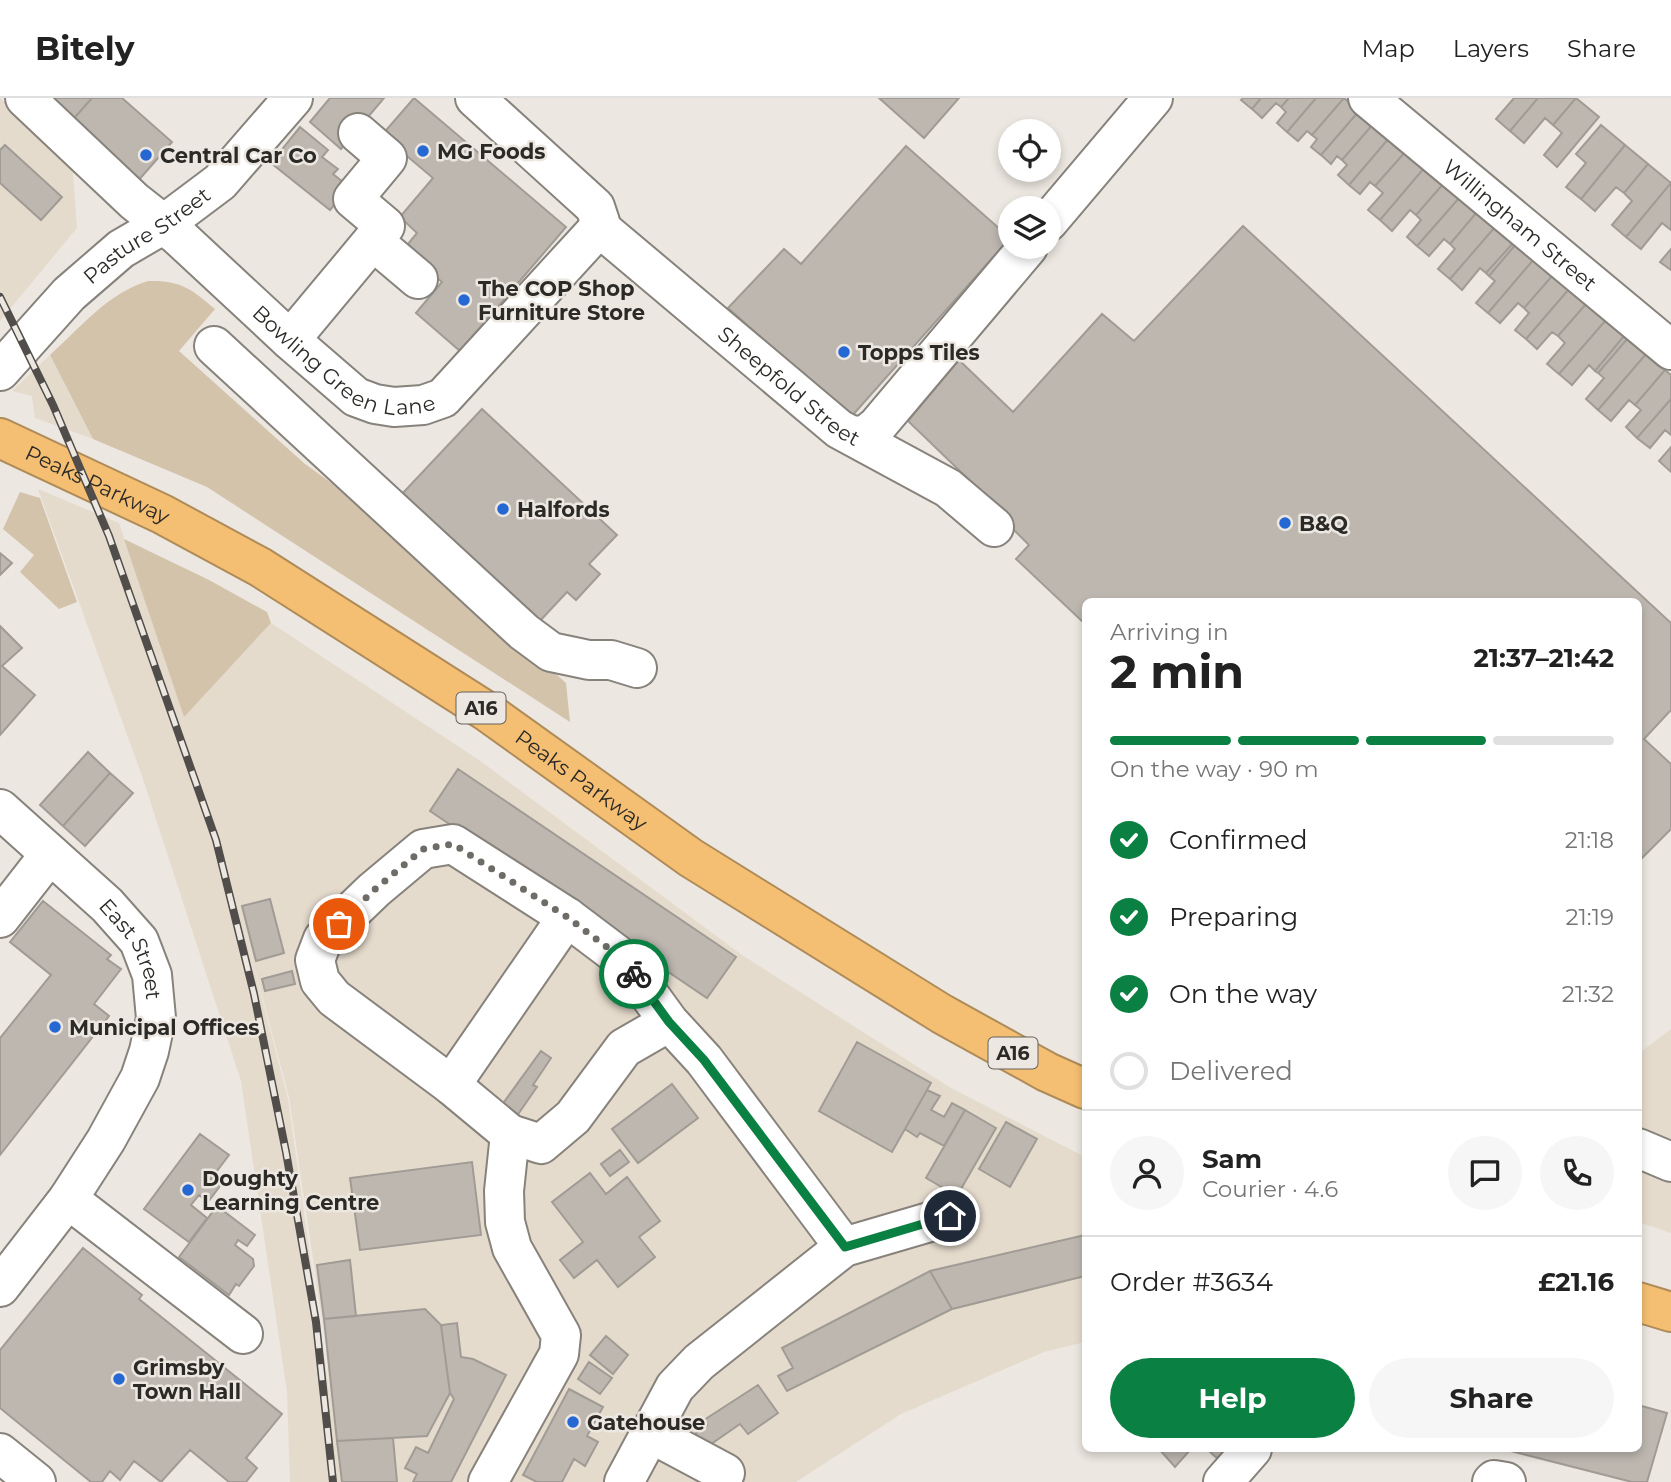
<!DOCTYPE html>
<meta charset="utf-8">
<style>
:root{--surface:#fff;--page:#f6f6f6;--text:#222;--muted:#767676;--line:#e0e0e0;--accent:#0b8043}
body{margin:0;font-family:Montserrat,sans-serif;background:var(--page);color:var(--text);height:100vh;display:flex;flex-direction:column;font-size:26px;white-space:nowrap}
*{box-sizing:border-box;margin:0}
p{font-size:23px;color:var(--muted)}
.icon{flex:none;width:38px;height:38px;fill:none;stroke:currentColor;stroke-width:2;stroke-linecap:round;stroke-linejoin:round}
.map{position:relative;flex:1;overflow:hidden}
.panel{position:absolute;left:1082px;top:500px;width:560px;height:854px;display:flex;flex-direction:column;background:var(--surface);border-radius:10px;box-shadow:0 4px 10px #0003}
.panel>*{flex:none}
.tools{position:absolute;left:998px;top:21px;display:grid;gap:14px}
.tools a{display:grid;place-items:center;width:63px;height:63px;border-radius:50%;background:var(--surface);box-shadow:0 4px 10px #0003;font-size:35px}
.pin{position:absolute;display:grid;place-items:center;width:60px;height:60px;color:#fff;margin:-30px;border:4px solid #fff;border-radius:50%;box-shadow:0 2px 7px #0007}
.courier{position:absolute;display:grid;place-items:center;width:70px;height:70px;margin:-35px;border:5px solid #0b8043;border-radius:50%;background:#fff;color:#222;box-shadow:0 2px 9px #0007}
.overview em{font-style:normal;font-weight:700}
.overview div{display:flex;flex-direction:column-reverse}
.overview{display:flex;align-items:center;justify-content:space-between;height:119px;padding:0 28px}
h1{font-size:46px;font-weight:700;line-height:52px}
.bar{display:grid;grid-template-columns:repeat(4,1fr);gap:10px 7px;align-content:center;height:84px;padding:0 28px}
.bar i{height:9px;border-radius:5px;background:var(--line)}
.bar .selected{background:var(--accent)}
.bar p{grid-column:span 4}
.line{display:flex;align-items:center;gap:18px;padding:0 28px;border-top:2px solid var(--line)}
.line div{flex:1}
.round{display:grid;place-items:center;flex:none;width:74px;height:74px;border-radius:37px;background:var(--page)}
ol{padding:0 28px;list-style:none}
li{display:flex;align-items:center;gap:21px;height:77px}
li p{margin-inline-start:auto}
li .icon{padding:7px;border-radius:50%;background:var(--accent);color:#fff;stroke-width:4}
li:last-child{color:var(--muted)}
li i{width:38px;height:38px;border:4px solid var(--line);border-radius:50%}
.primary-button{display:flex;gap:14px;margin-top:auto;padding:14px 28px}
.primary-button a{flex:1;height:80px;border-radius:42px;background:var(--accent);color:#fff;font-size:28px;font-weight:700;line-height:80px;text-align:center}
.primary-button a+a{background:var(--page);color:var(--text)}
header{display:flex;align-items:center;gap:42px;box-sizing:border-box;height:98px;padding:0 35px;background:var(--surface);border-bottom:2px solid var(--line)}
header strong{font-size:33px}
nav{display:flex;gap:38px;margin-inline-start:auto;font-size:24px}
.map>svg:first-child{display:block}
</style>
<header>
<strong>Bitely</strong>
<nav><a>Map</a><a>Layers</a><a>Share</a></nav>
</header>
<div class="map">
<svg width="1671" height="1384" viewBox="0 0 1671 1384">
<rect width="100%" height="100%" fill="#ece7e0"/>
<path fill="#e5dbcd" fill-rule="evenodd" d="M 0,0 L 72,64 L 77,130 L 0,223 Z
M 50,257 L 93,341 L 35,320 L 32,298 L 12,293 Z
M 38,391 L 119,425 L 184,618 L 271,525 L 479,662 L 742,857 L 951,990 L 1085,1059 L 1085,1244 L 1044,1254 L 901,1316 L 796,1384 L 290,1384 L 287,1294 L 241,983 L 142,678 ZM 233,788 L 289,999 L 326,1248 L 330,1299 L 288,1001 Z
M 1671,931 L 1671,1135 L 1638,1124 L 1638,956 Z"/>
<path fill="#d4c3ab" d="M 148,183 C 180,182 192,191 215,211 L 179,253 L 305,366 L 386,424 L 566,585 L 570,624 L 207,389 L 93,341 L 50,257 C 80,230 108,195 148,183 Z
M 20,394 L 40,400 L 77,504 L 59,511 L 20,474 L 34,457 L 3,431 Z
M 124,441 L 209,482 L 267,514 L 271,525 L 184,619 Z"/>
<path fill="#bdb7b0" stroke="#a09b94" stroke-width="2" d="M 38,0 L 92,0 L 68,27 Z
M 92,0 L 122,0 L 172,44 L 137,84 L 70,25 Z
M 330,0 L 384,0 L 341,51 L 310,24 Z
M 414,0 L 566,129 L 460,253 L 416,215 L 442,184 L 404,151 L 417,135 L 400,119 L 433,80 L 382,37 Z
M 879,0 L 959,0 L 924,40 Z
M 1243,0 L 1261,0 L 1252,11 L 1241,2 Z
M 1261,0 L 1289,0 L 1281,9 L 1276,5 L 1262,20 L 1252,11 Z
M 1289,0 L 1316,0 L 1287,34 L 1277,25 L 1286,14 L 1281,9 Z
M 1316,0 L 1344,0 L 1312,37 L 1307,33 L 1298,43 L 1287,34 Z
M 1344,0 L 1359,13 L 1321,57 L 1311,49 L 1317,41 L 1312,37 Z
M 1514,0 L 1538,0 L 1510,33 L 1496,21 Z
M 1538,0 L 1576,0 L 1553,27 L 1545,20 L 1524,45 L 1510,33 Z
M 1576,0 L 1599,19 L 1557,69 L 1544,57 L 1562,35 L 1553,27 Z
M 1359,13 L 1374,25 L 1342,62 L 1337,58 L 1331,66 L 1321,57 Z
M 1374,25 L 1390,39 L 1349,87 L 1338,77 L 1347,67 L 1342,62 Z
M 1601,27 L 1625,47 L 1581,101 L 1566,89 L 1586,65 L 1576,56 Z
M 300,29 L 328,52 L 322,59 L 338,71 L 333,76 L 349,89 L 330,112 L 271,65 Z
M 1390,39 L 1406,53 L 1375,88 L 1370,84 L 1360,96 L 1349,87 Z
M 5,47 L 62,99 L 41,122 L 0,85 L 0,52 Z
M 1625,47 L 1648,66 L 1624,95 L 1616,89 L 1595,113 L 1581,101 Z
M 906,48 L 1010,140 L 851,319 L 728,210 L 784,151 L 801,166 Z
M 1406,53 L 1425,69 L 1380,122 L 1368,112 L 1383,95 L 1375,88 Z
M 1648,66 L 1671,85 L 1626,139 L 1612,127 L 1632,103 L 1624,95 Z
M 1425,69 L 1444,85 L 1416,117 L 1410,112 L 1392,133 L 1380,122 Z
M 1444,85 L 1460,99 L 1417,148 L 1407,139 L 1421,122 L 1416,117 Z
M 1671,85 L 1671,132 L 1662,125 L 1641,151 L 1626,139 Z
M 1460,99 L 1477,114 L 1450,146 L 1444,141 L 1429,158 L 1417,148 Z
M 1477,114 L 1495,129 L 1450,181 L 1438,171 L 1455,151 L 1450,146 Z
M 1243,128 L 1671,525 L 1671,612 L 1644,641 L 1671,666 L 1671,731 L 1638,764 L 1638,504 L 1085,504 L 1085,526 L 1016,461 L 1029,447 L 986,404 L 989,401 L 908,323 L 959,262 L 1013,314 L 1102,216 L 1134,243 Z
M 1495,129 L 1514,144 L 1486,175 L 1480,170 L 1462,192 L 1450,181 Z
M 1514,144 L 1516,146 L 1489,178 L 1486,175 Z
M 1516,146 L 1534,161 L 1488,215 L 1476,205 L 1495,183 L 1489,178 Z
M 1671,151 L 1671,172 L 1660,164 Z
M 1534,161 L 1553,177 L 1524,210 L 1518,205 L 1500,225 L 1488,215 Z
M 1553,177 L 1569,191 L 1526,241 L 1515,232 L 1529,215 L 1524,210 Z
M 1569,191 L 1586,206 L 1558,238 L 1552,234 L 1537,251 L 1526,241 Z
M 1586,206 L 1606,222 L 1559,276 L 1547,266 L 1565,245 L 1558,238 Z
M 1606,222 L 1624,238 L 1595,273 L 1589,267 L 1572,287 L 1559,276 Z
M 1624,238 L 1628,240 L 1598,275 L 1595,273 Z
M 1628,240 L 1646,256 L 1598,312 L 1586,301 L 1604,280 L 1598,275 Z
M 1646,256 L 1665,272 L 1635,307 L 1629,302 L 1611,323 L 1598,312 Z
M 1665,272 L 1671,277 L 1671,301 L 1637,340 L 1626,329 L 1641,312 L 1635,307 Z
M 1671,301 L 1671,337 L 1665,332 L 1650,350 L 1637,340 Z
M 482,311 L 617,437 L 589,466 L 600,476 L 576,502 L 567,494 L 538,525 L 401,397 Z
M 1671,349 L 1671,374 L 1659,363 Z
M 0,455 L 12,465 L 0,477 Z
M 0,528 L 22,550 L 2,568 L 35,597 L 0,637 Z
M 88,654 L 110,675 L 63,728 L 40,707 Z
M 458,671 L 736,859 L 707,900 L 430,713 Z
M 110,675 L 133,695 L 85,748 L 63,728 Z
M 270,801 L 284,855 L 256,863 L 242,808 Z
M 43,803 L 111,857 L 107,861 L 121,871 L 94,906 L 109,918 L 0,1057 L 0,940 L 51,877 L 10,844 Z
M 292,873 L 295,886 L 265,893 L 262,881 Z
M 857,944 L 931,985 L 892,1054 L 819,1013 Z
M 541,953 L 551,960 L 533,987 L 537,989 L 514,1022 L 499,1011 Z
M 672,986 L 698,1020 L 638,1065 L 612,1031 Z
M 927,992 L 940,998 L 931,1012 L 944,1019 L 952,1005 L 965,1012 L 944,1048 L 920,1035 L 917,1039 L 905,1031 Z
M 965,1012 L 996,1030 L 957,1098 L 926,1080 Z
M 1006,1024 L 1037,1041 L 1010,1089 L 979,1071 Z
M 200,1036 L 229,1057 L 211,1081 L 220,1088 L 208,1104 L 199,1097 L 191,1107 L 207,1120 L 189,1144 L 144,1111 Z
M 620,1052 L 629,1064 L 610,1078 L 601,1066 Z
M 472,1064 L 481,1137 L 360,1152 L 350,1080 Z
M 590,1075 L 606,1096 L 627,1079 L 660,1123 L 639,1139 L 655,1159 L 618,1189 L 597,1162 L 574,1180 L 560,1162 L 583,1144 L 552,1104 Z
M 217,1108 L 255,1137 L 247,1148 L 238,1142 L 235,1147 L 253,1161 L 254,1168 L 239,1188 L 236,1186 L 229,1197 L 179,1159 Z
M 1085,1137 L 1085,1178 L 952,1211 L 930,1173 Z
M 83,1150 L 142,1197 L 139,1201 L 282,1316 L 246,1360 L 257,1370 L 246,1384 L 229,1384 L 190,1352 L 161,1384 L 134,1363 L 120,1382 L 110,1373 L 102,1384 L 91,1384 L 0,1310 L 0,1252 Z
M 350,1162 L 356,1218 L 324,1221 L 317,1167 Z
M 930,1173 L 952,1211 L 787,1293 L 778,1278 L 793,1270 L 782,1250 Z
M 425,1211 L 441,1227 L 450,1295 L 427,1338 L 337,1343 L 324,1221 Z
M 457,1225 L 461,1259 L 473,1261 L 506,1277 L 451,1384 L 413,1384 L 417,1376 L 405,1370 L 416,1349 L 428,1355 L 454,1301 L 450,1295 L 441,1227 Z
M 606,1238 L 628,1257 L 613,1276 L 590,1257 Z
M 589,1264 L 612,1280 L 600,1296 L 578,1281 Z
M 758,1287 L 778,1315 L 748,1336 L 740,1326 L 701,1353 L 691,1339 L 707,1327 L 704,1322 Z
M 569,1291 L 603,1309 L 587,1338 L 598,1344 L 585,1368 L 574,1361 L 562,1384 L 537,1384 L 523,1377 Z
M 1638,1307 L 1667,1315 L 1647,1384 L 1632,1384 L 1507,1352 L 1638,1351 Z
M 393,1340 L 397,1384 L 342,1384 L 337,1343 Z
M 1159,1351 L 1191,1351 L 1175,1369 Z
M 1207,1351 L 1233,1351 L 1221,1364 Z"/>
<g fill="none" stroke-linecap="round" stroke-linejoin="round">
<g stroke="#87827b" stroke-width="42">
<g id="minor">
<path id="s1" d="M 25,0 L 134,103 L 177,137 L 290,242 L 356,299 L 375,306 L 394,309 L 423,307 L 443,300 L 596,133 L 600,124 L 595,109 L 475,0"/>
<path id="s2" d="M 1368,0 L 1671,252"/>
<path d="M 1048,124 L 1153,0"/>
<path id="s3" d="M 599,129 L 839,331 L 948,390 L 994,429"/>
<path d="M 373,143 L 418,181"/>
<path d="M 290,242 L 385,128 L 353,101 L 387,60 L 358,35"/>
<path d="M 214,248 L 524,534 L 551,554 L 589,562 L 611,562 L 637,570"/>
<path id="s4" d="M 0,273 L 69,196 L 121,151 L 164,126 L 220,84 L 293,0"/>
<path d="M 853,338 L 866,337 L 877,328 L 1028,149"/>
<path id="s5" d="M 0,711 L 107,807 L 139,843 L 152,877 L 156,920 L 149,953 L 140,980 L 106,1042 L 68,1101 L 0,1189"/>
<path d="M 0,820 L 50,756"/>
<path d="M 669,924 L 624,950 L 573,1019 L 541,1046 L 510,1036 L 451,987 L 334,900 L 320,883 L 315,862 L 323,841 L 374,792 L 423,751 L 453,746 L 567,819 L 624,862 L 669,924 L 704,962 L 844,1149"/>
<path d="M 451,987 L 567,819"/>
<path d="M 1638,1050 L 1671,1064"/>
<path d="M 68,1101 L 243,1236"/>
<path d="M 650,1335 L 725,1375"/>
<path d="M 0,1355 L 36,1384"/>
<path d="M 488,1384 L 559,1256 L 561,1237 L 512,1150 L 505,1124 L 504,1093 L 510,1036"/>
<path d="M 624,1384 L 675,1289 L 699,1264 L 844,1149 L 950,1118"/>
<path d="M 1223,1384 L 1252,1351"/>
<path d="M 1492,1384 L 1494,1382 L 1506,1384"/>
</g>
</g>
<g stroke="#ae8b58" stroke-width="42">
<g id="highway">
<path id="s6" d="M 0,340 L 162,416 L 260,469 L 486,613 L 691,760 L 942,916 L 1047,974 L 1085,991"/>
<path d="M 1638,1204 L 1671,1214"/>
</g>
</g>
<use href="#minor" stroke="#fff" stroke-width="38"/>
<use href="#highway" stroke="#f4bf72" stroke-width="38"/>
<g stroke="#504d4a" stroke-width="8">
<path id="rail" d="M 0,199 L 53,307 L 109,438 L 216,742 L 254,896 L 286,1054 L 316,1224 L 333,1384"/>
</g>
<use href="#rail" stroke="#ece7e0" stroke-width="5" stroke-dasharray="16" stroke-linecap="butt"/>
</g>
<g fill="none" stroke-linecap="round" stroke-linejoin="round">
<path stroke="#6f6c68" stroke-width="7" stroke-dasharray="0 12.6" d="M 339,826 L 374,792 L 423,751 L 453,746 L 567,819 L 624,862 L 634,876"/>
<path stroke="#0b8043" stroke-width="9" d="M 634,876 L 669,924 L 704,962 L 845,1149 L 950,1118"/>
</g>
<g fill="#2567d3" stroke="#ece7e0" stroke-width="2.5">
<circle cx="423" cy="53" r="7"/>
<circle cx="146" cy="57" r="7"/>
<circle cx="464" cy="202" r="7"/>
<circle cx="844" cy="254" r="7"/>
<circle cx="503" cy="411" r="7"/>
<circle cx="1285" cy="425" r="7"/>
<circle cx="55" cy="929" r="7"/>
<circle cx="188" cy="1092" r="7"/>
<circle cx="119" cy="1281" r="7"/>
<circle cx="573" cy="1324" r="7"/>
</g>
<g text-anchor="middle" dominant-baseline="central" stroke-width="5" stroke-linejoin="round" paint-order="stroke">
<g fill="#ece7e0" stroke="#66635e" stroke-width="2">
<rect x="456.5" y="594.5" width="49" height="31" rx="5"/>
<rect x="988.5" y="939.5" width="49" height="31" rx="5"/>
</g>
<g font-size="19" font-weight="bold" fill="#2c2a27">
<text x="481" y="610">A16</text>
<text x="1013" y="955">A16</text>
</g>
<g font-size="21" font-weight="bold" fill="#2c2a27" stroke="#ece7e0" text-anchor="start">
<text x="437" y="53">MG Foods</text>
<text x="160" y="57">Central Car Co</text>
<text x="478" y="190">The COP Shop<tspan x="478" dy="24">Furniture Store</tspan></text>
<text x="858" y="254">Topps Tiles</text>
<text x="517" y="411">Halfords</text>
<text x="1299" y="425">B&amp;Q</text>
<text x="69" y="929">Municipal Offices</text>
<text x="202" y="1080">Doughty<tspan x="202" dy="24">Learning Centre</tspan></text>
<text x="133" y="1269">Grimsby<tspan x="133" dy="24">Town Hall</tspan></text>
<text x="587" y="1324">Gatehouse</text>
</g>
<g font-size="21" fill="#2c2a27" stroke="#ece7e0">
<text stroke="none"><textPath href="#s2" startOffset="198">Willingham Street</textPath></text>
<text stroke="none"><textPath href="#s4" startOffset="201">Pasture Street</textPath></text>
<text stroke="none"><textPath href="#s1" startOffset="420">Bowling Green Lane</textPath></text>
<text stroke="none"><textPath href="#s3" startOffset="248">Sheepfold Street</textPath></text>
<text stroke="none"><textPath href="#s6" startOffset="108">Peaks Parkway</textPath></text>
<text stroke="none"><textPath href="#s6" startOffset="676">Peaks Parkway</textPath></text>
<text stroke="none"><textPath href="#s5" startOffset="196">East Street</textPath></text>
</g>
</g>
</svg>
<div class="tools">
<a><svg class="icon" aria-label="locate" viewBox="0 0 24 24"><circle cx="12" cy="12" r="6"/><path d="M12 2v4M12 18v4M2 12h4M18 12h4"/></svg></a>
<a><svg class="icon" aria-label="layers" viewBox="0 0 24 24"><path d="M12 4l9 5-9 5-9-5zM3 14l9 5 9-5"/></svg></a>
</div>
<div class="pin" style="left:339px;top:826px;background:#ea580c"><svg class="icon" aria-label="bag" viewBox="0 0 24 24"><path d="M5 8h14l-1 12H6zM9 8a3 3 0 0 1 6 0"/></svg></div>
<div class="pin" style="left:950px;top:1118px;background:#1f2937"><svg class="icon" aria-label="home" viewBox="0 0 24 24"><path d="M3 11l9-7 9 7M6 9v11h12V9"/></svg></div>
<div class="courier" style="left:634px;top:876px"><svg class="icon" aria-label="bike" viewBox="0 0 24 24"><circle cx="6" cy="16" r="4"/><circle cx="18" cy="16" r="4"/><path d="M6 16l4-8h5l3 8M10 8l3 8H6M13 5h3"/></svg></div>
<section class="panel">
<div class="overview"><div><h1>2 min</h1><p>Arriving in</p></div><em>21:37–21:42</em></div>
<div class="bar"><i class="selected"></i><i class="selected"></i><i class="selected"></i><i></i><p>On the way · 90 m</p></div>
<ol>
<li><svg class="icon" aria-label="check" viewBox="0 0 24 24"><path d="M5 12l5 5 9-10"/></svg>Confirmed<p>21:18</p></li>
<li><svg class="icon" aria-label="check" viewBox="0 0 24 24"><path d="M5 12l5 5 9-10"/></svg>Preparing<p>21:19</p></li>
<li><svg class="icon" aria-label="check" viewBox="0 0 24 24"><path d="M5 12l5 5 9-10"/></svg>On the way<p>21:32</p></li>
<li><i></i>Delivered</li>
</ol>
<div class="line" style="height:126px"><a class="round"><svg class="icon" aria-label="person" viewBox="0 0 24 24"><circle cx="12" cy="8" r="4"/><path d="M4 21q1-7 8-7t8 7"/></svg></a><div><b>Sam</b><p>Courier · 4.6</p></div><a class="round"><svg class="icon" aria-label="chat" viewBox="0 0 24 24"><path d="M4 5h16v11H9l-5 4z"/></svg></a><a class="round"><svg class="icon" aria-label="phone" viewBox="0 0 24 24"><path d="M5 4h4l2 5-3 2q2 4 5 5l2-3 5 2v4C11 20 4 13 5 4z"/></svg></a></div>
<div class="line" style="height:91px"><div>Order #3634</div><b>£21.16</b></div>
<div class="primary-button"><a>Help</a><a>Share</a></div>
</section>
</div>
